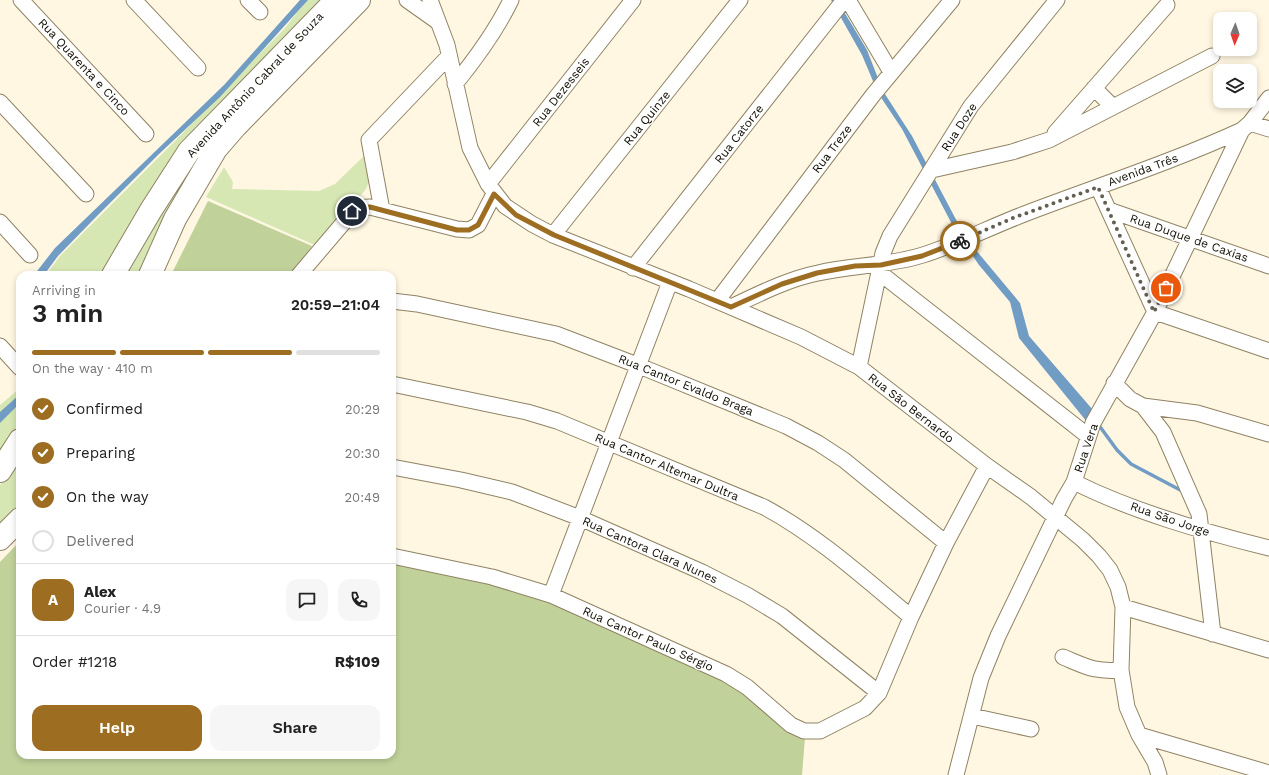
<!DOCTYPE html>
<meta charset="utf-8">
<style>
:root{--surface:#fff;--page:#f6f6f6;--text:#222;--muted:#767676;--line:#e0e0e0;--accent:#9d6d21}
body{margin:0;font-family:"Work Sans",sans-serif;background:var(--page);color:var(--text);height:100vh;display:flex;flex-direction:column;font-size:15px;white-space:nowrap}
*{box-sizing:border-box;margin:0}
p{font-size:13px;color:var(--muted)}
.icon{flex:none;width:22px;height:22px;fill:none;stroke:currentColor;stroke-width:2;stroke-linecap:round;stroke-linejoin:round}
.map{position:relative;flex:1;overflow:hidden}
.sheet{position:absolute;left:16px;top:271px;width:380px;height:488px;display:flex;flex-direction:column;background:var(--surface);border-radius:12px;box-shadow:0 2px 6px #0003}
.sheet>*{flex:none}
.needle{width:26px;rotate:182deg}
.controls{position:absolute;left:1213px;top:12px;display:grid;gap:8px}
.controls a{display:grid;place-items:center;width:44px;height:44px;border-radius:8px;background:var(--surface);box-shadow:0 2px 6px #0003;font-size:20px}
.pin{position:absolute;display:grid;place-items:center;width:34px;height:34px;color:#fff;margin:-17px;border:2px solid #fff;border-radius:50%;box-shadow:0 1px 4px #0007}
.courier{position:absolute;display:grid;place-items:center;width:40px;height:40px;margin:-20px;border:3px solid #9d6d21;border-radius:50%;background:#fff;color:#222;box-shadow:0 1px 5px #0007}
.headline em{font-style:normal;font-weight:600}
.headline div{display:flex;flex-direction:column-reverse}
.headline{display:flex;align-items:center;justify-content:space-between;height:68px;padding:0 16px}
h1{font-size:26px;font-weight:600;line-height:30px}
.bar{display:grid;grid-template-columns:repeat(4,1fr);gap:6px 4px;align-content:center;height:48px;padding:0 16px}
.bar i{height:5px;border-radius:3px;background:var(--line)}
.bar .on{background:var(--accent)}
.bar p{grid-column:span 4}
.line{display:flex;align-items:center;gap:10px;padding:0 16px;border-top:1px solid var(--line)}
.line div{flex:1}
.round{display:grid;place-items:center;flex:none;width:42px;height:42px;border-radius:12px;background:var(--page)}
ol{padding:0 16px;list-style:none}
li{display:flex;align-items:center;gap:12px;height:44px}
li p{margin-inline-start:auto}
li .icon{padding:4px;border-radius:50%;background:var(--accent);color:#fff;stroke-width:4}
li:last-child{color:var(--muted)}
li i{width:22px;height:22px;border:2px solid var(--line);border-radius:50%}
.cta{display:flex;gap:8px;margin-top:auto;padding:8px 16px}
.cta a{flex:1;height:46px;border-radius:12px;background:var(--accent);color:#fff;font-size:16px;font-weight:600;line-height:46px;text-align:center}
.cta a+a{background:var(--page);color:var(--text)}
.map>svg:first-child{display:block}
</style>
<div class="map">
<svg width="1269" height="775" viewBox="0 0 1269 775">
<rect width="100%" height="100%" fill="#fff7e2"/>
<path fill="#d6e7b3" d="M 307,0 L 330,0 L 188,148 L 110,275 L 46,275 L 60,256 L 175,141 L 285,28 Z
M 368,152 L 372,174 L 366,189 L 317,246 L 206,197 L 224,167 L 233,182 L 232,189 L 319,191 L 335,184 Z
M 207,154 L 152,275 L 122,275 L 185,178 Z
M 20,388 L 20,422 L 0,453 L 0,405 Z
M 20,460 L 20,517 L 0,537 L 0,485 Z"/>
<path fill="#c0d29a" d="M 208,201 L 312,246 L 291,275 L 171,275 Z
M 20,541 L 20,755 L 392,755 L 392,553 L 488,575 L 727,681 L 805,738 L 802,775 L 0,775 L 0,562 Z"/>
<path fill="#719dc5" d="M 300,0 L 308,0 L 220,97 L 159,154 L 97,216 L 58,256 L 44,275 L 34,275 L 55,248 L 224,85 Z
M 831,0 L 837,0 L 867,50 L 883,91 L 912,136 L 961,229 L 975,249 L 1020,303 L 1029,336 L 1093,410 L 1087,422 L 1019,338 L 1010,302 L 979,265 L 954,228 L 902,129 L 878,93 L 862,55 Z
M 20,394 L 20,403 L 0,423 L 0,412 Z"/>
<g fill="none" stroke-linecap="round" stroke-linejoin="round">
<path stroke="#719dc5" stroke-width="3.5" d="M 1098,424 L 1117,450 L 1131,464 L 1184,492"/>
<g stroke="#908364" stroke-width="17">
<path id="minor" d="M 21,0 L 146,134
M 134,0 L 198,68
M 248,0 L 260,12
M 407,0 L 438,22
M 430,0 L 447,45 L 470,148 L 488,184 L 505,206 L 532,224 L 553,235 L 689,289 L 801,337 L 859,367 L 987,466 L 1031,497 L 1083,540 L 1099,556 L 1110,570 L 1118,587 L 1123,607 L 1121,670 L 1127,707 L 1139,735 L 1155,762 L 1159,775
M 848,0 L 891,72
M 455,84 C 477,57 496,31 511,0
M 1094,88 L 1113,107
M 0,102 L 86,194
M 1250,123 L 1269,129
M 1055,133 L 1167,5
M 932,170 L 1012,152 L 1049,140 L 1212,56
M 488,184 L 633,0
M 1098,187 L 1155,312 L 1269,351
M 382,210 L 369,140 L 449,56
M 1109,210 L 1269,266
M 0,222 L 30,255
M 553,235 L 740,0
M 633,268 L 844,0
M 880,273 L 1088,436
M 299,275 L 356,208 L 370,207 L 457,229 L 469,230 L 478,225 L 494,194
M 392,301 L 417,304 L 556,334 L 637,365 L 786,426 L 818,443 L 844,460 L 946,543
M 717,301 L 873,95 L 952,0
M 731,307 C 759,294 788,279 818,273 C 853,265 888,266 923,255 C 958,244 992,226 1027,213 C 1098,186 1172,162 1242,130 L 1250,123 L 1269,98
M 0,346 L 20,368
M 859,367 L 883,253 L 890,236 L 971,106 L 1057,0
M 1114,383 L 1130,399 L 1143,406 L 1163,432 L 1199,514 L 1213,634
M 392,384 L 527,412 L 557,421 L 764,507 C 818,536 864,578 911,617
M 1143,406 L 1197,413 L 1269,434
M 392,467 L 461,480 L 512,492 L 580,518 L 702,572 L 747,595 L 782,616 L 879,693
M 1074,482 C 1134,512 1204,532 1269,548
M 392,556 L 492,577 L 551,595 L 726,674 L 747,687 L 791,725 L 804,731 L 820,731 L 865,708 L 879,693 L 911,617 L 946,543 L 987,466
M 551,595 L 670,282
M 1123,607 L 1269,650
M 1063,657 C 1087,667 1094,672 1121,670
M 972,716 L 1031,729
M 1139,735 L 1269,773
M 956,775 L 981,678 L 998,636 L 1064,499 L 1074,482 L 1093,423 L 1155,312 L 1242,130"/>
</g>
<g stroke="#908364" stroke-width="24">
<path id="highway" d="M 113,275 L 151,210 L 189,151 L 336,0
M 150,275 L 175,219 L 216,149 L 236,126 L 359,0
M 0,471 L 20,440
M 0,539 L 20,519"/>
</g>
<use href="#minor" stroke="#fff" stroke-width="15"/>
<use href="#highway" stroke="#fff" stroke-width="22"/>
</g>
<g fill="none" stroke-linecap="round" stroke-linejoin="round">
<path stroke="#645f51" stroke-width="4" stroke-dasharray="0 7.2" d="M 960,241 L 1013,218 L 1098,187 L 1154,312 L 1166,288"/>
<path stroke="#9d6d21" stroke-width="5" d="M 352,211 L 356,208 L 370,207 L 457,230 L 469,230 L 478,225 L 494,194 L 516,215 L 554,235 L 731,307 L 782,284 L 817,273 L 855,266 L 881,265 L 922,256 L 960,241"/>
</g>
<g text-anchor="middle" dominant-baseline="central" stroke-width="3" stroke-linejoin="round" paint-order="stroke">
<g font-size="12" fill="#110d03" stroke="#fff">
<text transform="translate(84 67) rotate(47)">Rua Quarenta e Cinco</text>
<text transform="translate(255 85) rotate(-47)">Avenida Antônio Cabral de Souza</text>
<text transform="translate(561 92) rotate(-52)">Rua Dezesseis</text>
<text transform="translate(647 118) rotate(-51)">Rua Quinze</text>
<text transform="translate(959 127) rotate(-57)">Rua Doze</text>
<text transform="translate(739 134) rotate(-52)">Rua Catorze</text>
<text transform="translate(832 149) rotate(-53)">Rua Treze</text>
<text transform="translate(1143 170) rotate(-20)">Avenida Três</text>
<text transform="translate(1189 238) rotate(19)">Rua Duque de Caxias</text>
<text transform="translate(686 385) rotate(22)">Rua Cantor Evaldo Braga</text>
<text transform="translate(911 408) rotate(38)">Rua São Bernardo</text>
<text transform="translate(1086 448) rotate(-71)">Rua Vera</text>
<text transform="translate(667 467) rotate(23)">Rua Cantor Altemar Dultra</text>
<text transform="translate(1170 519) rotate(19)">Rua São Jorge</text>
<text transform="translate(650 550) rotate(24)">Rua Cantora Clara Nunes</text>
<text transform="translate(648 639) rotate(24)">Rua Cantor Paulo Sérgio</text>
</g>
</g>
</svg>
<div class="controls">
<a><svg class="needle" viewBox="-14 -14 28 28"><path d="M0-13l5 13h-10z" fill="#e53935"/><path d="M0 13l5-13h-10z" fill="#767676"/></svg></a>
<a><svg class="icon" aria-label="layers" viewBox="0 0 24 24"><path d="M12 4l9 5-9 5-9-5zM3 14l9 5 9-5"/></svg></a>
</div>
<div class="pin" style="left:1166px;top:288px;background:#ea580c"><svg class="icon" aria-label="bag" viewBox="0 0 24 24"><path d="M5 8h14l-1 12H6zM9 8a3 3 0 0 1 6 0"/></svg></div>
<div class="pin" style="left:352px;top:211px;background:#1f2937"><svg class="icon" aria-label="home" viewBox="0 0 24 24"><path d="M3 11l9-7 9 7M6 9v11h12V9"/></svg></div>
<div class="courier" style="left:960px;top:241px"><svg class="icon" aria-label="bike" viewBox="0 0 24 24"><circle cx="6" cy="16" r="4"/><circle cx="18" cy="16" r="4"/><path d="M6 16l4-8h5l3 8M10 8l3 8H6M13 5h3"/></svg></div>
<section class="sheet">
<div class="headline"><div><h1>3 min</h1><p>Arriving in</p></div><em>20:59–21:04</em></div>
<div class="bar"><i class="on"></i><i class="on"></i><i class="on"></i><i></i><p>On the way · 410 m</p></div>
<ol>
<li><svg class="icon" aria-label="check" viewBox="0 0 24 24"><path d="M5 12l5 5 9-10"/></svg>Confirmed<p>20:29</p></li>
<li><svg class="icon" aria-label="check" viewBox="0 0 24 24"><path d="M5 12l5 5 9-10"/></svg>Preparing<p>20:30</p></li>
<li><svg class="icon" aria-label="check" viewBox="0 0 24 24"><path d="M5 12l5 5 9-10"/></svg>On the way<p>20:49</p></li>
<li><i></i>Delivered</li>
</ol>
<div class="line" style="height:72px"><b class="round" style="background:var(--accent);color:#fff">A</b><div><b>Alex</b><p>Courier · 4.9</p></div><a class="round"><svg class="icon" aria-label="chat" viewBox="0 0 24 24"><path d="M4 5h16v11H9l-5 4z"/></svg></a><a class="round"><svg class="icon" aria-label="phone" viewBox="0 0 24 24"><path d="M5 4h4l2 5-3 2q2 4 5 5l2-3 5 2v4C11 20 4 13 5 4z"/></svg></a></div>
<div class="line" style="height:52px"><div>Order #1218</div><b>R$109</b></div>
<div class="cta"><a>Help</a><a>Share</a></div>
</section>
</div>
